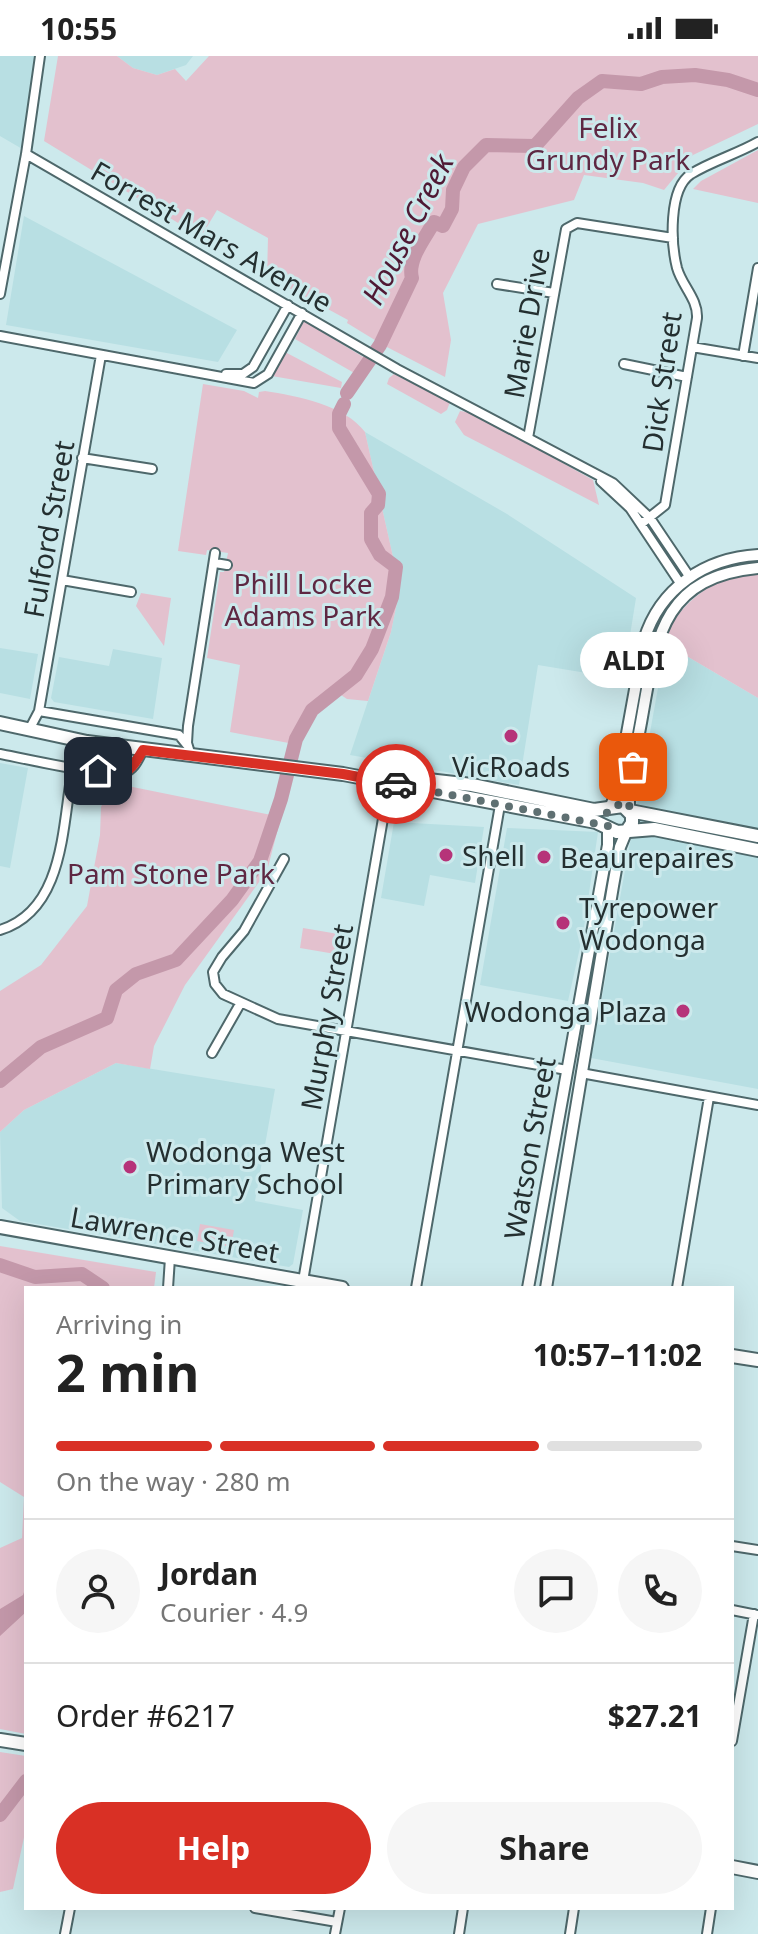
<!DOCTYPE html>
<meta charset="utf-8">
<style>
:root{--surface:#fff;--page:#f6f6f6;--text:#222;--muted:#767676;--line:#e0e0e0;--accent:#d93025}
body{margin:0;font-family:"Noto Sans",sans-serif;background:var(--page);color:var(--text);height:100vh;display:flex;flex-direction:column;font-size:30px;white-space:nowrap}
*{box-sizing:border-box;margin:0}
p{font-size:26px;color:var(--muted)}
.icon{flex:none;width:44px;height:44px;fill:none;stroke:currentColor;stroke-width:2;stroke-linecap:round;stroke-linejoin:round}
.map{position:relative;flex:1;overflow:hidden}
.sheet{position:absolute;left:24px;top:1230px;width:710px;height:624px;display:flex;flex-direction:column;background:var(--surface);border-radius:0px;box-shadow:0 8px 32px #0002}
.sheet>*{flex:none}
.pin{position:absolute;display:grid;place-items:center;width:68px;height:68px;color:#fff;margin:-34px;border-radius:16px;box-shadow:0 4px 12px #0006}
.courier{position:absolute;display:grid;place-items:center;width:80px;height:80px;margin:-40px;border:6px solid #d93025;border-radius:50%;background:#fff;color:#222;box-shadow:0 2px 10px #0007}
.bubble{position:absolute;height:56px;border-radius:28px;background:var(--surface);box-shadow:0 8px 32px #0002;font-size:26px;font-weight:700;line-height:56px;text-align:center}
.overview em{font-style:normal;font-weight:700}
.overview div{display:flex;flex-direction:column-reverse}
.overview{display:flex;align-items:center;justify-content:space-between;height:136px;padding:0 32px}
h1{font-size:52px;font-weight:700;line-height:60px}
.bar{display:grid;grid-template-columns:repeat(4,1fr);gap:12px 8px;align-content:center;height:96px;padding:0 32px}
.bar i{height:10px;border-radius:6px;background:var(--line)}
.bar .on{background:var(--accent)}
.bar p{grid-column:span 4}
.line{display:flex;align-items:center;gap:20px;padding:0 32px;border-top:2px solid var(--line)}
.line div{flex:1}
.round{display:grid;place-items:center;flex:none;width:84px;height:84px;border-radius:42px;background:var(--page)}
.action{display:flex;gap:16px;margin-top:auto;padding:16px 32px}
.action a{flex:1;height:92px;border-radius:48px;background:var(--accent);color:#fff;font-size:32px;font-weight:700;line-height:92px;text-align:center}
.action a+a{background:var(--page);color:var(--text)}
.status{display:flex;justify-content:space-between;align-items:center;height:56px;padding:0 40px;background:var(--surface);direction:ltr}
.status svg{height:22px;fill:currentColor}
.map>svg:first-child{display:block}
</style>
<div class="status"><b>10:55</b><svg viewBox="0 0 49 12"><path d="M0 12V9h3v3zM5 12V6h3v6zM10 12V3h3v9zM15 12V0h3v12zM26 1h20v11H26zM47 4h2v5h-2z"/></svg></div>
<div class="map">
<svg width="758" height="1878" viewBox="0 0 758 1878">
<rect width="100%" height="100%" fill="#cce9ec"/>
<path fill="#b8dfe3" d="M 0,0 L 40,0 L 24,94 L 0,80 Z
M 117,0 L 193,0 L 186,9 L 157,19 L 133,12 Z
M 24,160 L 237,274 L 218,306 L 6,269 Z
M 365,376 L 507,458 L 636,542 L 623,623 L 538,609 L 519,729 L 350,699 L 391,576 L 400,532 Z
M 666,588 L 758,642 L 758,1033 L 591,1002 Z
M 0,592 L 38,598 L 30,643 L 0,637 Z
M 113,593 L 162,602 L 153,663 L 54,646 L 51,642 L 59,601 L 109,610 Z
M 0,707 L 28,712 L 10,812 L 0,810 Z
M 394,766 L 484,771 L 475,827 L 430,819 L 424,850 L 381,842 Z
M 507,772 L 598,776 L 583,878 L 568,945 L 480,929 Z
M 116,1007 L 275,1033 L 255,1145 L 303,1154 L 293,1208 L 289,1211 L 20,1165 L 2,1152 L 0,1076 L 24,1054 Z"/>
<path fill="#e3c1ce" d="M 58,0 L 117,0 L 133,12 L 157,19 L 175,13 L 186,25 L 209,0 L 758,0 L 758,68 L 693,99 L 664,134 L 643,127 L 584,119 L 574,144 L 478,168 L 443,237 L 451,284 L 445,321 L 383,289 L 347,267 L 348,264 L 267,220 L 268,182 L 217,154 L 201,181 L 44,85 Z
M 758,94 L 758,147 L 693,133 L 701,125 Z
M 304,265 L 365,302 L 356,318 L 295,283 Z
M 285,296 L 342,326 L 341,332 L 272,320 Z
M 394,318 L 450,346 L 447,354 L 441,358 L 387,328 L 389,322 Z
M 203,328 L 244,335 L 258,342 L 259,336 L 265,335 C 297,340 345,349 365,376 L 400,532 L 391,576 L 368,645 L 347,643 L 335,635 L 312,654 L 294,688 L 230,676 L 240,609 L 207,602 L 220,516 L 224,516 L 228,497 L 207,494 L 206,499 L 178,495 Z
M 460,355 L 474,357 L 593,424 L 599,449 L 464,379 L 455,366 Z
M 758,518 L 758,642 L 661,585 C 682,546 712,519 758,518 Z
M 141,537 L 171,542 L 164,590 L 136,550 Z
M 113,727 L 281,761 L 267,815 L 185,929 L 154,990 L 150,1013 L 116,1007 L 24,1054 L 0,1076 L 0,935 L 41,909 L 87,850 L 100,779 L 101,751 Z
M 303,872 L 350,880 L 347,900 L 300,892 Z
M 200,1168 L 234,1174 L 231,1191 L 197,1185 Z
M 0,1190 L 156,1216 L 154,1232 L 26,1232 L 26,1678 L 0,1673 L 0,1492 L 22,1482 L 24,1441 L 0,1426 Z
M 0,1696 L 26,1700 L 26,1772 L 13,1833 L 0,1836 Z"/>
<path fill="#c498aa" d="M 26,1530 L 26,1556 L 0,1580 L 0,1553 L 23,1539 Z"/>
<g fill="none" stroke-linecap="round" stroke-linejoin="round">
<path stroke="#c498aa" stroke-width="14" d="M 347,337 L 380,289 L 412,222 C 407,204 425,182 434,166 L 443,170 L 452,153 L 453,134 L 464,111 L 486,89 L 535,90 L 578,42 L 602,25 L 641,28 L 662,21 L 695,19 L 728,24 L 758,34
M 0,1025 L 41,991 L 107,962 L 116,934 L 136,918 L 176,904 L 232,844 L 260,805 L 281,743 L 296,683 L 312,654 L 356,619 L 372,593 L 392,541 L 396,511 L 380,499 L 371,483 L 371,457 L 378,449 L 379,438 L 339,372 L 339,358 L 344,348
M 0,1209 L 35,1221 L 82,1218 L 103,1232
M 0,1759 L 26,1725"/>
<g stroke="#4e686b" stroke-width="12">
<path id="minor" d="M 26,98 L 397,313 L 613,427 L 650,462 L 689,520
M 497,228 L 554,237
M 0,238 L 26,98 L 40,0
M 0,280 L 254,327 L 268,318 L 302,257
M 692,291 L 758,302
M 743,300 L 758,212
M 624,308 L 687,321
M 226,318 L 243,318 L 253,311 L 288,249
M 528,382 L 566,173 L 577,167 L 673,182
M 82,402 L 152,413
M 601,425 L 630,452 L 680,527
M 641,468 L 665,449 L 697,262 C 698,243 682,230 677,212 C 671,188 668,133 691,118 C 712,105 737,98 758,86
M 215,507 L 227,509
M 62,524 L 131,536
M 39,655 L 179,679 L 187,689
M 29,674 L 39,655 L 101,299
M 0,698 C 21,702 110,722 124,717 C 135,713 138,703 143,694
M 191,700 L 187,687 L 188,670 L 215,497
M 284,803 L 244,875 L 222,901 L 213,916 L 215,928 L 223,938 L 278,963 L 567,1014
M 0,874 C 66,854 62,766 73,711
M 212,997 L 240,948
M 581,1017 L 758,1049
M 303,1225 L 385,751 C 379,743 382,734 389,727 L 393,735 L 391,748 L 385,751
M 168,1232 L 170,1202
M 416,1232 L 500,749
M 677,1232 L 709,1041
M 732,1490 L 758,1494
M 732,1554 L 757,1559
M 732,1685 L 754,1558
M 255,1852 L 337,1866
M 65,1878 L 70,1852
M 335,1878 L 340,1852
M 459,1878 L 463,1852
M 570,1878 L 574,1852
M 707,1878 L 711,1852"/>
</g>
<g stroke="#4e686b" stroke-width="14">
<path id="tertiary" d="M 610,752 L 616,738 L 644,584 C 660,532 705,502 758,499
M 629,753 C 628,723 637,691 642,661 C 656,582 662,521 758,512
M 528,1232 L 608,789 L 608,771
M 546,1232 L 613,830 L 620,791 L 627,774"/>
</g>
<g stroke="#4e686b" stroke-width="16">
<path id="secondary" d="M 0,667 L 87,686 L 343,718 L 596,766 L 617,776 L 654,773 L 758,794
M 384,719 L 472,729 L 594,754 L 623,750 L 632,759 L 632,767 L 628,773
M 630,755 L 758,780
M 0,1171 L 342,1232
M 732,1300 L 758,1304
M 0,1684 L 26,1688
M 732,1811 L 758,1816"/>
</g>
<use href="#minor" stroke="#fff" stroke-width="8"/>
<use href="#tertiary" stroke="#fff" stroke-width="10"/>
<use href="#secondary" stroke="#fff" stroke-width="12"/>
</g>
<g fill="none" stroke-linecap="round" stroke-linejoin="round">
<path stroke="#5f7072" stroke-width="8" stroke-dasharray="0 14.4" d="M 396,728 L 608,770 L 605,760 L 609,753 L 618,749 L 629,753 L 633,711"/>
<path stroke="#d93025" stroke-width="10" d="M 98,715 C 126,720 129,718 143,694 L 343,718 L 396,728"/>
</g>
<g fill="#b63379" stroke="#cce9ec" stroke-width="3">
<circle cx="511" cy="680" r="8"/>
<circle cx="446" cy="799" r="8"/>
<circle cx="544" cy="801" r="8"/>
<circle cx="563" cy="867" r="8"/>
<circle cx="683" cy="955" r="8"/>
<circle cx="130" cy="1111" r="8"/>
</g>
<g text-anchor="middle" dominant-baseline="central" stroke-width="6" stroke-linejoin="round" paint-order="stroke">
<g font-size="28" fill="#5e2742" stroke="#cce9ec">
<text x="608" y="71">Felix<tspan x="608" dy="32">Grundy Park</tspan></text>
<text x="303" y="527">Phill Locke<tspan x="303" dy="32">Adams Park</tspan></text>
<text x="171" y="817">Pam Stone Park</text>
</g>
<g font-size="28" fill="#242f30" stroke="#cce9ec">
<text transform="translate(212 180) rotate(30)">Forrest Mars Avenue</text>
<text transform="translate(526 267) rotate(-80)">Marie Drive</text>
<text transform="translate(661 326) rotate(-82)">Dick Street</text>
<text transform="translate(48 473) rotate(-80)">Fulford Street</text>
<text transform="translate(326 961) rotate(-80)">Murphy Street</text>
<text transform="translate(529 1092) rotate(-80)">Watson Street</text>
<text transform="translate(175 1178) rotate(10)">Lawrence Street</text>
</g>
<g font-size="28" fill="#242f30" stroke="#cce9ec" text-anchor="start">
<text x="511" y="710" text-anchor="middle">VicRoads</text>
<text x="462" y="799">Shell</text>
<text x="560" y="801">Beaurepaires</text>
<text x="579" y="851">Tyrepower<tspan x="579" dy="32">Wodonga</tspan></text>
<text x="667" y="955" text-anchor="end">Wodonga Plaza</text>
<text x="146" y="1095">Wodonga West<tspan x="146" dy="32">Primary School</tspan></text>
</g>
<g font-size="30" font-style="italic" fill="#4f1934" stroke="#cce9ec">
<text transform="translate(407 173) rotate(-63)">House Creek</text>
</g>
</g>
</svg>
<div class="pin" style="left:633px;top:711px;background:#ea580c"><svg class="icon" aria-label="bag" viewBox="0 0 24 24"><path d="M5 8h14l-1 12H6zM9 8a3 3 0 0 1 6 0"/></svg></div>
<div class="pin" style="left:98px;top:715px;background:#1f2937"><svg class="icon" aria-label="home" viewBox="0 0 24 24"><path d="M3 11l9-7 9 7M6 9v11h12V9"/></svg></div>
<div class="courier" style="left:396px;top:728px"><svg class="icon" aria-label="car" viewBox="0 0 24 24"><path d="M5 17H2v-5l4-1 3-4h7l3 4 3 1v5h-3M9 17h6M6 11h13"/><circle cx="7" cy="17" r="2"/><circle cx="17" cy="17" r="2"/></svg></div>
<div class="bubble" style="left:580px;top:576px;width:108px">ALDI</div>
<section class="sheet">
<div class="overview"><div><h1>2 min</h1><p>Arriving in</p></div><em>10:57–11:02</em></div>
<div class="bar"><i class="on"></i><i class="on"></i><i class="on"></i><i></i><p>On the way · 280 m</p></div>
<div class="line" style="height:144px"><a class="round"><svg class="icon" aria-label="person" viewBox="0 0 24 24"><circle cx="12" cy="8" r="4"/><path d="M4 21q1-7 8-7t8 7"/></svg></a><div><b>Jordan</b><p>Courier · 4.9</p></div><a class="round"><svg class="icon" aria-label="chat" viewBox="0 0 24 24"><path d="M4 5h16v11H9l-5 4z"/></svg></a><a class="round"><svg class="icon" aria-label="phone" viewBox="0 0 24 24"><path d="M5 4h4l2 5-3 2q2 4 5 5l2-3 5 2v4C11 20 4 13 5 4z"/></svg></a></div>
<div class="line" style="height:104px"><div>Order #6217</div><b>$27.21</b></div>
<div class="action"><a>Help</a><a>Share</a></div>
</section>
</div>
